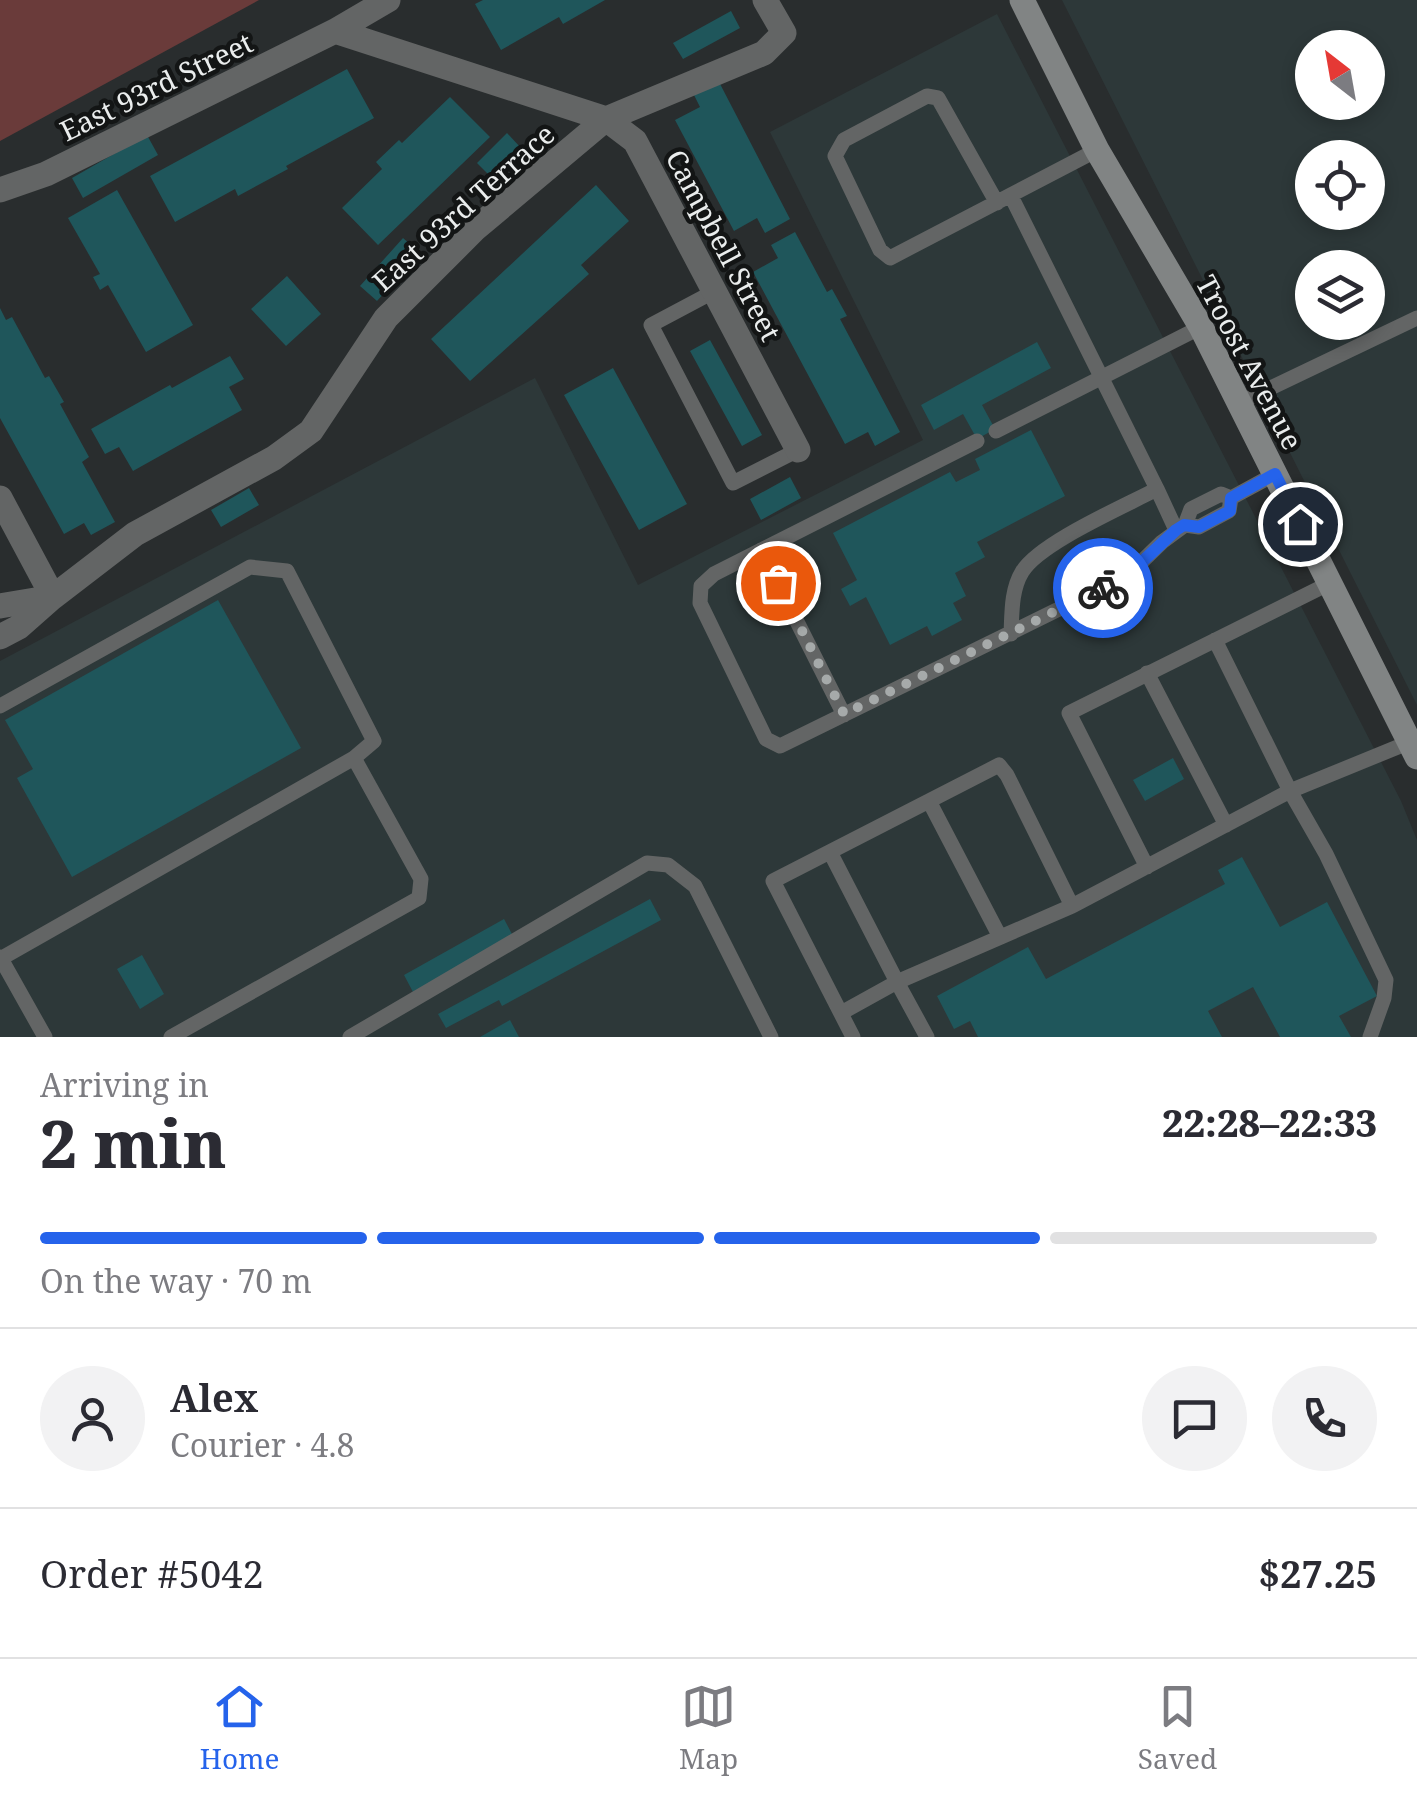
<!DOCTYPE html>
<meta charset="utf-8">
<style>
:root{--surface:#fff;--page:#f2f2f3;--text:#2b2b33;--muted:#7c7c81;--line:#e1e1e2;--accent:#2563eb}
body{margin:0;font-family:"Noto Serif",serif;background:var(--page);color:var(--text);height:100vh;display:flex;flex-direction:column;font-size:38px;white-space:nowrap}
*{box-sizing:border-box;margin:0}
p{font-size:32px;color:var(--muted)}
.icon{flex:none;width:55px;height:55px;fill:none;stroke:currentColor;stroke-width:2;stroke-linecap:round;stroke-linejoin:round}
.map{position:relative;height:1037px;overflow:hidden}
.drawer{display:flex;flex-direction:column;background:var(--surface);flex:1}
.drawer>*{flex:none}
.needle{width:65px;rotate:329deg}
.fabs{position:absolute;left:1295px;top:30px;display:grid;gap:20px}
.fabs a{display:grid;place-items:center;width:90px;height:90px;border-radius:50%;background:var(--surface);box-shadow:0 5px 15px #0003;font-size:50px}
.pin{position:absolute;display:grid;place-items:center;width:85px;height:85px;color:#fff;margin:-42px;border:5px solid #fff;border-radius:50%;box-shadow:0 2px 10px #0007}
.courier{position:absolute;display:grid;place-items:center;width:100px;height:100px;margin:-50px;border:8px solid #2563eb;border-radius:50%;background:#fff;color:#222;box-shadow:0 2px 12px #0007}
.overview em{font-style:normal;font-weight:800}
.overview div{display:flex;flex-direction:column-reverse}
.overview{display:flex;align-items:center;justify-content:space-between;height:170px;padding:0 40px}
h1{font-size:65px;font-weight:800;line-height:75px}
.bar{display:grid;grid-template-columns:repeat(4,1fr);gap:15px 10px;align-content:center;height:120px;padding:0 40px}
.bar i{height:12px;border-radius:8px;background:var(--line)}
.bar .current{background:var(--accent)}
.bar p{grid-column:span 4}
.line{display:flex;align-items:center;gap:25px;padding:0 40px;border-top:2px solid var(--line)}
.line div{flex:1}
.round{display:grid;place-items:center;flex:none;width:105px;height:105px;border-radius:52px;background:var(--page)}
.dock{display:flex;justify-content:space-around;align-items:center;height:140px;border-top:2px solid var(--line);background:var(--surface);font-size:28px;color:var(--muted)}
.dock a{display:grid;justify-items:center;gap:5px}
.dock .current{color:var(--accent)}
.map>svg:first-child{display:block}
</style>
<div class="map">
<svg width="1417" height="1037" viewBox="0 0 1417 1037">
<rect width="100%" height="100%" fill="#292d2e"/>
<path fill="#2d3839" fill-rule="evenodd" d="M 1062,0 L 1417,0 L 1417,705 ZM 1312,48 L 1368,48 L 1368,102 L 1312,102 ZM 1312,158 L 1368,158 L 1368,212 L 1312,212 ZM 1312,268 L 1368,268 L 1368,322 L 1312,322 Z
M 997,14 L 1401,801 L 1417,840 L 1417,1037 L 0,1037 L 0,661 L 535,378 L 638,585 L 923,440 L 770,132 Z"/>
<path fill="#6a3b3a" d="M 0,0 L 259,0 L 0,141 Z"/>
<path fill="#1f565b" d="M 483,0 L 605,0 L 563,24 L 559,17 L 501,50 L 475,4 Z
M 731,11 L 740,28 L 683,59 L 673,43 Z
M 347,69 L 374,118 L 286,166 L 288,169 L 238,196 L 235,189 L 175,222 L 150,176 Z
M 718,80 L 790,219 L 765,233 L 757,218 L 734,231 L 675,120 L 700,107 L 693,93 Z
M 450,97 L 490,137 L 378,245 L 342,208 L 382,169 L 376,162 L 399,140 L 402,143 Z
M 507,133 L 521,148 L 491,177 L 477,163 Z
M 147,135 L 158,155 L 83,198 L 72,178 Z
M 596,185 L 629,221 L 581,265 L 589,274 L 470,381 L 431,339 Z
M 117,190 L 193,325 L 146,352 L 108,285 L 100,290 L 93,277 L 100,274 L 68,218 Z
M 795,232 L 827,292 L 832,289 L 847,316 L 840,319 L 900,432 L 875,446 L 868,432 L 845,444 L 753,272 L 778,258 L 771,245 Z
M 403,238 L 420,253 L 377,301 L 360,286 Z
M 287,276 L 321,314 L 286,346 L 251,309 Z
M 0,308 L 6,320 L 12,317 L 45,378 L 49,376 L 64,402 L 60,404 L 89,457 L 82,462 L 115,522 L 91,535 L 84,523 L 64,534 L 0,418 Z
M 710,340 L 762,435 L 742,446 L 690,351 Z
M 1037,342 L 1051,368 L 982,405 L 995,429 L 977,439 L 963,414 L 934,430 L 921,405 Z
M 230,356 L 244,379 L 229,387 L 242,410 L 133,471 L 119,447 L 105,454 L 91,429 L 170,385 L 172,388 Z
M 613,368 L 687,504 L 639,530 L 564,395 Z
M 1031,430 L 1065,496 L 977,542 L 985,557 L 955,573 L 966,596 L 953,603 L 962,620 L 932,636 L 927,626 L 890,645 L 866,597 L 850,606 L 841,589 L 857,580 L 833,533 L 950,472 L 956,482 L 980,470 L 975,459 Z
M 790,477 L 801,498 L 761,520 L 750,499 Z
M 249,488 L 259,505 L 221,527 L 211,510 Z
M 218,600 L 301,748 L 72,877 L 17,778 L 33,769 L 5,720 Z
M 1173,758 L 1184,779 L 1145,801 L 1133,780 Z
M 1242,857 L 1280,927 L 1327,902 L 1377,996 L 1339,1016 L 1351,1037 L 1280,1037 L 1253,987 L 1208,1011 L 1222,1037 L 978,1037 L 970,1021 L 954,1029 L 937,996 L 1028,947 L 1046,979 L 1225,884 L 1218,870 Z
M 650,899 L 661,920 L 502,1006 L 499,1000 L 446,1028 L 438,1014 Z
M 504,919 L 513,936 L 413,992 L 404,975 Z
M 142,955 L 164,994 L 140,1009 L 117,969 Z
M 510,1020 L 519,1037 L 480,1037 Z"/>
<g fill="none" stroke-linecap="round" stroke-linejoin="round">
<path stroke="#636565" stroke-width="15" d="M 1011,196 L 1157,489 C 1125,506 1039,543 1022,572 C 1011,590 1012,614 1011,634
M 997,203 L 938,98 L 927,96 L 844,140 L 835,156 L 880,250 L 890,258 L 1097,150
M 715,291 L 651,325 L 733,483 L 798,450
M 1239,403 L 1417,318
M 996,431 L 1201,327
M 977,441 L 714,574 L 701,586 L 700,603 L 766,739 L 780,746 L 1128,575 L 1162,542 L 1185,525 L 1191,509 L 1221,494 L 1231,498 L 1275,474
M 1157,489 L 1176,530
M 1185,525 L 1199,527 L 1229,511 L 1231,498
M 761,550 L 844,715
M 1147,673 L 1226,825
M 0,706 L 250,567 L 287,571 L 374,741 L 354,758
M 929,801 L 1000,937
M 830,852 L 897,982 L 841,1013
M 1147,867 L 1069,713 L 1330,583
M 0,957 L 45,1037
M 0,959 L 354,758 L 421,879 L 419,898 L 171,1037
M 350,1037 L 647,863 L 668,865 L 695,886 L 771,1037
M 853,1037 L 773,881 L 999,765 L 1007,775 L 1072,906 L 1290,791 L 1215,640
M 927,1037 L 897,982 L 1072,906
M 1370,1037 L 1384,998 L 1386,980 L 1326,854 L 1290,791 L 1410,742"/>
<path stroke="#636565" stroke-width="25" d="M 335,31 L 606,119 L 635,141 L 798,450
M 0,190 L 46,174 L 335,31 L 388,0
M 0,498 L 53,597
M 0,606 L 53,597
M 0,637 L 19,627 L 53,597 L 135,534 L 274,458 L 311,431 L 386,318 L 475,229 L 606,119 L 764,53 L 784,33 L 765,0"/>
<path stroke="#818484" stroke-width="25" d="M 1022,0 L 1097,150 L 1201,327 L 1417,757"/>
</g>
<g fill="none" stroke-linecap="round" stroke-linejoin="round">
<path stroke="#a6aaaa" stroke-width="10" stroke-dasharray="0 18" d="M 778,583 L 844,714 L 1103,588"/>
<path stroke="#2563eb" stroke-width="12" d="M 1103,588 L 1128,575 L 1176,530 L 1184,525 L 1199,527 L 1230,511 L 1231,498 L 1275,474 L 1300,524"/>
</g>
<g text-anchor="middle" dominant-baseline="central" stroke-width="9" stroke-linejoin="round" paint-order="stroke">
<g font-size="28" fill="#eaeded" stroke="#131515">
<text transform="translate(156 86) rotate(-26)">East 93rd Street</text>
<text transform="translate(463 207) rotate(-42)">East 93rd Terrace</text>
<text transform="translate(724 245) rotate(62)">Campbell Street</text>
<text transform="translate(1250 362) rotate(62)">Troost Avenue</text>
</g>
</g>
</svg>
<div class="fabs">
<a><svg class="needle" viewBox="-14 -14 28 28"><path d="M0-13l5 13h-10z" fill="#e53935"/><path d="M0 13l5-13h-10z" fill="#7c7c81"/></svg></a>
<a><svg class="icon" aria-label="locate" viewBox="0 0 24 24"><circle cx="12" cy="12" r="6"/><path d="M12 2v4M12 18v4M2 12h4M18 12h4"/></svg></a>
<a><svg class="icon" aria-label="layers" viewBox="0 0 24 24"><path d="M12 4l9 5-9 5-9-5zM3 14l9 5 9-5"/></svg></a>
</div>
<div class="pin" style="left:778px;top:583px;background:#ea580c"><svg class="icon" aria-label="bag" viewBox="0 0 24 24"><path d="M5 8h14l-1 12H6zM9 8a3 3 0 0 1 6 0"/></svg></div>
<div class="pin" style="left:1300px;top:524px;background:#1f2937"><svg class="icon" aria-label="home" viewBox="0 0 24 24"><path d="M3 11l9-7 9 7M6 9v11h12V9"/></svg></div>
<div class="courier" style="left:1103px;top:588px"><svg class="icon" aria-label="bike" viewBox="0 0 24 24"><circle cx="6" cy="16" r="4"/><circle cx="18" cy="16" r="4"/><path d="M6 16l4-8h5l3 8M10 8l3 8H6M13 5h3"/></svg></div>
</div>
<section class="drawer">
<div class="overview"><div><h1>2 min</h1><p>Arriving in</p></div><em>22:28–22:33</em></div>
<div class="bar"><i class="current"></i><i class="current"></i><i class="current"></i><i></i><p>On the way · 70 m</p></div>
<div class="line" style="height:180px"><a class="round"><svg class="icon" aria-label="person" viewBox="0 0 24 24"><circle cx="12" cy="8" r="4"/><path d="M4 21q1-7 8-7t8 7"/></svg></a><div><b>Alex</b><p>Courier · 4.8</p></div><a class="round"><svg class="icon" aria-label="chat" viewBox="0 0 24 24"><path d="M4 5h16v11H9l-5 4z"/></svg></a><a class="round"><svg class="icon" aria-label="phone" viewBox="0 0 24 24"><path d="M5 4h4l2 5-3 2q2 4 5 5l2-3 5 2v4C11 20 4 13 5 4z"/></svg></a></div>
<div class="line" style="height:130px"><div>Order #5042</div><b>$27.25</b></div>
</section>
<nav class="dock">
<a class="current"><svg class="icon" aria-label="home" viewBox="0 0 24 24"><path d="M3 11l9-7 9 7M6 9v11h12V9"/></svg>Home</a>
<a><svg class="icon" aria-label="map" viewBox="0 0 24 24"><path d="M3 6l6-2 6 2 6-2v14l-6 2-6-2-6 2zM9 4v14M15 6v14"/></svg>Map</a>
<a><svg class="icon" aria-label="saved" viewBox="0 0 24 24"><path d="M7 4h10v16l-5-4-5 4z"/></svg>Saved</a>
</nav>
